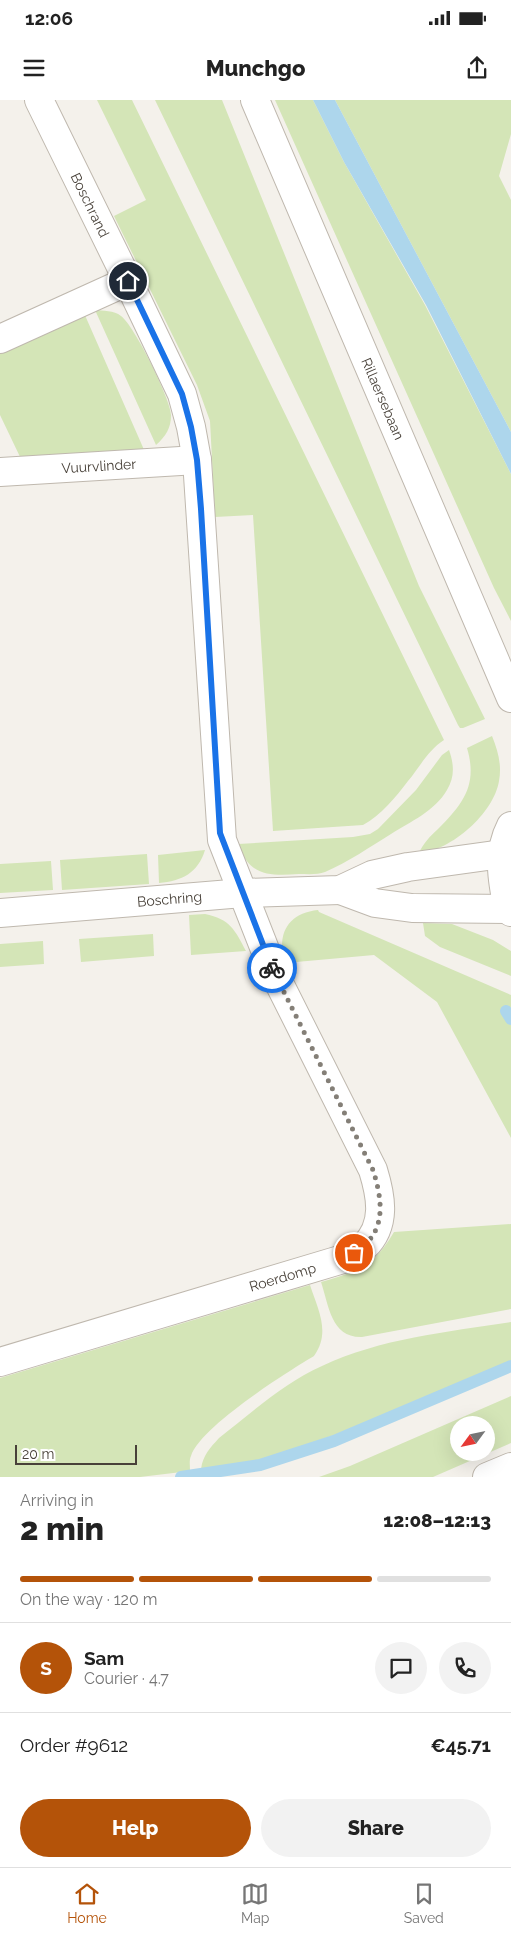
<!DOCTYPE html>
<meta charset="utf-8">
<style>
:root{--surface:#fff;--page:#f2f2f2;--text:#222;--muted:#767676;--line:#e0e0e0;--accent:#b45309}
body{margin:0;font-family:Raleway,sans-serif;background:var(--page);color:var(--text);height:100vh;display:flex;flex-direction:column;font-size:19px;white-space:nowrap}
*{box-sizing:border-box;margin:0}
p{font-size:16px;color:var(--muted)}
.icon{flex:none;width:28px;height:28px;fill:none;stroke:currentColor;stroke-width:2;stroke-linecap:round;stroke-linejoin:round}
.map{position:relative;height:1377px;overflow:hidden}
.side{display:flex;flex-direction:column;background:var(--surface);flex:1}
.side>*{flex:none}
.needle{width:32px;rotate:237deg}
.controls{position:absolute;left:450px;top:1316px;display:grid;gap:10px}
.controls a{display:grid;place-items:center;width:45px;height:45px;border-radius:50%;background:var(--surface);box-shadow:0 5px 20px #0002;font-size:25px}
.scale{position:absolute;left:15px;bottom:12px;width:122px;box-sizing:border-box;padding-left:5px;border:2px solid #484139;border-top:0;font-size:14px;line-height:18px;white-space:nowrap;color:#484139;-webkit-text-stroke:4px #fff;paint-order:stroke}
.pin{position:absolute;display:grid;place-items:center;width:42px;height:42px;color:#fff;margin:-21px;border:2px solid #fff;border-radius:50%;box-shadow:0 1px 5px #0007}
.courier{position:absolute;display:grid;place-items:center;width:50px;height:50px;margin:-25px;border:4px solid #1a73e8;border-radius:50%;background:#fff;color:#222;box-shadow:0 1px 6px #0007}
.overview em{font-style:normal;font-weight:800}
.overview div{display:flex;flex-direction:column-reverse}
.overview{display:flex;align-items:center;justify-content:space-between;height:85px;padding:0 20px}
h1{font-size:32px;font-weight:800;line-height:38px}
.bar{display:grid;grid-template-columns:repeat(4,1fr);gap:8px 5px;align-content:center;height:60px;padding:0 20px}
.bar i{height:6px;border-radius:4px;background:var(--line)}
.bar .on{background:var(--accent)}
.bar p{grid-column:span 4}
.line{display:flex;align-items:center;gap:12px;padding:0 20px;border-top:1px solid var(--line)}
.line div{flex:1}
.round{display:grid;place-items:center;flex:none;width:52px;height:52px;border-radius:26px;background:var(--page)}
.button{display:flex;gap:10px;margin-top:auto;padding:10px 20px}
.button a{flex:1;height:58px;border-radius:30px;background:var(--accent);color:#fff;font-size:20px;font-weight:800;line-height:58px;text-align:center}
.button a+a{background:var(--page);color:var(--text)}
.status{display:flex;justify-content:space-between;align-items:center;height:35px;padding:0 25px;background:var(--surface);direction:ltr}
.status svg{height:14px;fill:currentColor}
header{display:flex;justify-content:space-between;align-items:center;height:65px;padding:0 20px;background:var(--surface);font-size:22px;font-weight:800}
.menu{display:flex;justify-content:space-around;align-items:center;height:70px;border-top:1px solid var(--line);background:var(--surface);font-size:14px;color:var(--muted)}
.menu a{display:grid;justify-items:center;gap:2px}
.menu .on{color:var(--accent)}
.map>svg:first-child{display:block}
</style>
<div class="status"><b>12:06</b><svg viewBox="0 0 49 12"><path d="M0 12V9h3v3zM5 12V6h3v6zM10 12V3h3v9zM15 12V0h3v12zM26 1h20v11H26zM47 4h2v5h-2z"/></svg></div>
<header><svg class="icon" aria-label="menu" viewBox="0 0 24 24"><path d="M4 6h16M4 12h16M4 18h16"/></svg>Munchgo<svg class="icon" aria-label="share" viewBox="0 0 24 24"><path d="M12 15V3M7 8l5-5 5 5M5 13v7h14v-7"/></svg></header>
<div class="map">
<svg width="511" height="1377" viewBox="0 0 511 1377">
<rect width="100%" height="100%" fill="#f4f1eb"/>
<path fill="#d4e5b7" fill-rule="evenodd" d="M 97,0 L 132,0 L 444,640 C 428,650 420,667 408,681 C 396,697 381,715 363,725 L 273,731 L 253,415 L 215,417 L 210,321 L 197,285 L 114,116 L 146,100 Z
M 155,0 L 222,0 L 419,486 L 485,619 L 463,628 L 460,628 L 458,625 Z
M 275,0 L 313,0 L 344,62 L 425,205 L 511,374 L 511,521 L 494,488 Z
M 335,0 L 511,0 L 511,34 L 499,76 L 511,100 L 511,332 Z
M 95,210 C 103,211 114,210 121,216 C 134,225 171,300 171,315 C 171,328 166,336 156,345 Z
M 84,213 L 145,352 L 22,361 L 0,315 L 0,251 Z
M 492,636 C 498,651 502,665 499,681 C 494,713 451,751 419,753 C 422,745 431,735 438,729 C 463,704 478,685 467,648 Z
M 449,650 C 454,664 455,677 447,690 C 435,711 410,722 391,734 C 370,747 348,762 325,772 C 318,775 307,774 299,774 C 269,776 249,776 238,744 L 353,737 L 370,734 L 378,729 L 416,690 L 442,655 Z
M 205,750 C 198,773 182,781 159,783 L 158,755 Z
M 147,754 L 149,784 L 62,790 L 60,760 Z
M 51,761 L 53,790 L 0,793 L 0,764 Z
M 318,810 L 319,812 L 511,895 L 511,910 L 505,910 L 504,915 L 511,925 L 511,1038 L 437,902 L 374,855 L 285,863 C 276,834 288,813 318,810 Z
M 205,814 C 230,819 235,830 246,851 L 191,855 L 189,815 Z
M 423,823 L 452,824 L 493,840 L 511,851 L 511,876 L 440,847 L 425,836 Z
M 153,834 L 154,856 L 81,862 L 79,839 Z
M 43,841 L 44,864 L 0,867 L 0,844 Z
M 511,1124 L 511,1209 L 362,1237 C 331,1238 329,1206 321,1182 C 359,1171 373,1167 394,1132 Z
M 310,1185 C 318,1210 331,1232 314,1256 C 287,1272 200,1327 191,1356 C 189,1360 190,1366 190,1371 L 140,1377 L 0,1377 L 0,1278 Z
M 511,1222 L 511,1262 L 343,1332 L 261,1360 L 201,1369 C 203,1355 210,1348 219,1338 C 251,1313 284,1283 322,1266 C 381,1238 447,1232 511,1222 Z
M 511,1296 L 511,1343 L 433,1377 L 319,1377 L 350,1366 ZM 459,1325 L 486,1325 L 486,1352 L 459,1352 Z"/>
<path fill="#add6ec" d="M 313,0 L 335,0 L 511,332 L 511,374 L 426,205 L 344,62 Z"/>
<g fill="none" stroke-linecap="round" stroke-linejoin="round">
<path stroke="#add6ec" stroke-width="12" d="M 506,911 L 511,919
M 181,1377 L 260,1365 L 334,1341 L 511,1266"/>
<g stroke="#bfb8ae" stroke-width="30">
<g id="minor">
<path id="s1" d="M 255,0 L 511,598"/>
<path d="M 0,239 L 128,181"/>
<path id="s2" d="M 0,372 L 197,360"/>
<path d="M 511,726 C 497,753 502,780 508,809 L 511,812"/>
<path d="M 340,790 L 375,803 L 412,808 L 508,809"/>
<path id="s3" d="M 0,813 L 243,793 L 340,790 L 372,775 L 408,767 L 502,754"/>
<path id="s4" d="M 0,1262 L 343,1159 C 350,1155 358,1152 364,1147 C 387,1125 381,1096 373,1070 L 275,875 L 222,740 L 197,360 L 191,327 L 182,294 L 128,181 L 39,0"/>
<path d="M 487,1377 L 511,1367"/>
</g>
</g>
<use href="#minor" stroke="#fff" stroke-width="28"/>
</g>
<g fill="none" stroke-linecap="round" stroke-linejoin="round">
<path stroke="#847f77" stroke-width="5" stroke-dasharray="0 9" d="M 272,868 L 373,1070 C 383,1102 387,1133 354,1153"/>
<path stroke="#1a73e8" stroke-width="6" d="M 128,181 L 182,294 L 191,327 L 197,360 L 201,409 L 220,733 L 272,868"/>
</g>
<g text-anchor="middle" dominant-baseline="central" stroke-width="4" stroke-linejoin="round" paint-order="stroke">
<g font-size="14" fill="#484139" stroke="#fff">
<text transform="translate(90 105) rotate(64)">Boschrand</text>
<text stroke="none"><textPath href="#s1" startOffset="325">Rillaersebaan</textPath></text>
<text stroke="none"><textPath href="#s2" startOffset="99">Vuurvlinder</textPath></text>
<text stroke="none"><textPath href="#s3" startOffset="170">Boschring</textPath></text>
<text stroke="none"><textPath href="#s4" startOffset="295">Roerdomp</textPath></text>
</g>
</g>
</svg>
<div class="controls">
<a><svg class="needle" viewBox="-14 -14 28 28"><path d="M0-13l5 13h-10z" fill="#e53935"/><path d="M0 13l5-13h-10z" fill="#767676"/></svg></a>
</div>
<div class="scale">20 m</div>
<div class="pin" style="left:354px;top:1153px;background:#ea580c"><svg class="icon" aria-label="bag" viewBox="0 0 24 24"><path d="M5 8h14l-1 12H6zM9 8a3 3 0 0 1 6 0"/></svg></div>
<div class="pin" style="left:128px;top:181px;background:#1f2937"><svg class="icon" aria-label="home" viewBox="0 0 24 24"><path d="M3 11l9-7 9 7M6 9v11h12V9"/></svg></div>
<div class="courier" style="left:272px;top:868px"><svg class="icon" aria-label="bike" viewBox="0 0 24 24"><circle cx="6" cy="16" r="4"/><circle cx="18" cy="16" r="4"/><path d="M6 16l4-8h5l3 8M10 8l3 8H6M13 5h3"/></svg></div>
</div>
<section class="side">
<div class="overview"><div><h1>2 min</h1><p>Arriving in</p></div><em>12:08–12:13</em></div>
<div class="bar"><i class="on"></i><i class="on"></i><i class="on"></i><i></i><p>On the way · 120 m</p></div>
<div class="line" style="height:90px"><b class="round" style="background:var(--accent);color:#fff">S</b><div><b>Sam</b><p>Courier · 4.7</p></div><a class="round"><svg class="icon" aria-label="chat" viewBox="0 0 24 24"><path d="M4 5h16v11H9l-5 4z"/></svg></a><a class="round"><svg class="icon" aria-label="phone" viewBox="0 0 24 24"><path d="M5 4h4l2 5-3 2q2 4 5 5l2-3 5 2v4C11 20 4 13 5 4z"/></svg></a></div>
<div class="line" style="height:65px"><div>Order #9612</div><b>€45.71</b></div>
<div class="button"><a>Help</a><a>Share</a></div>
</section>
<nav class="menu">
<a class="on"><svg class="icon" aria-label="home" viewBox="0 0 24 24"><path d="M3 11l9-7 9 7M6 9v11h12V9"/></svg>Home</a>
<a><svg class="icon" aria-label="map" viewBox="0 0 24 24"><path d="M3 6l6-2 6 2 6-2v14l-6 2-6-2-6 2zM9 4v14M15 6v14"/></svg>Map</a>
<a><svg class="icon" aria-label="saved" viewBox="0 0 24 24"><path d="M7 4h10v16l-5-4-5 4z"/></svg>Saved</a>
</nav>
